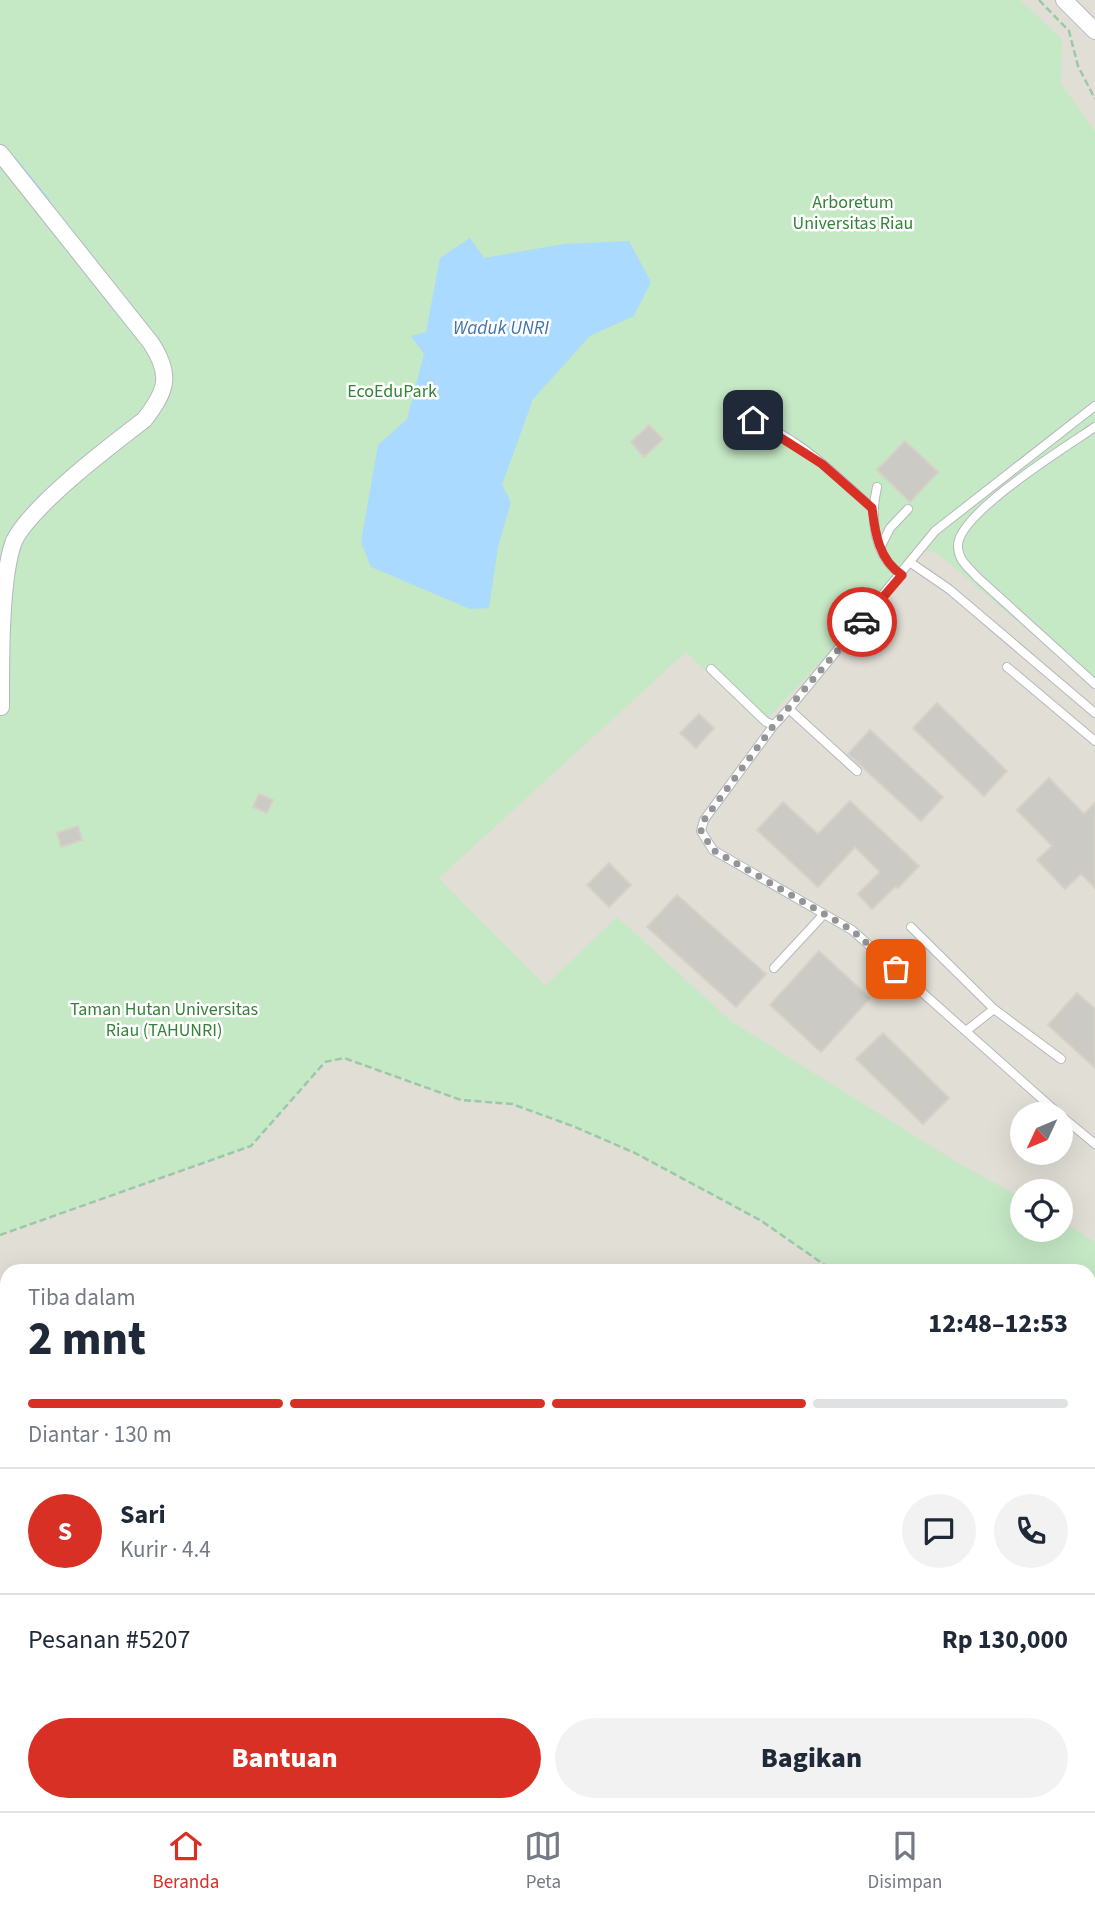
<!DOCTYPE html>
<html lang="id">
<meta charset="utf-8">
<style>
:root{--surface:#fff;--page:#f2f2f3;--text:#1f2937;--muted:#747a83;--line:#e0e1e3;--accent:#d93025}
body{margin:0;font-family:"Source Sans 3",sans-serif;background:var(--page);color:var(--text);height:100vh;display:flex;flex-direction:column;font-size:26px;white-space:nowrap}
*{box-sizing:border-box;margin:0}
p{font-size:23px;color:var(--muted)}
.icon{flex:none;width:38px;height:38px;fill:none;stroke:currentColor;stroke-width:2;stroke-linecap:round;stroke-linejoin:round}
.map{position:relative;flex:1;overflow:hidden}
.side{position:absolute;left:0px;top:1264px;width:1096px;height:548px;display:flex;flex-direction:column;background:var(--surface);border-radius:21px 21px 0 0;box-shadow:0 7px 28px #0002}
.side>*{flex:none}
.needle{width:46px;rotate:226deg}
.controls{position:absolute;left:1010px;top:1102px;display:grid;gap:14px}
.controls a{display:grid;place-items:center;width:63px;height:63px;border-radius:50%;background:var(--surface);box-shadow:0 7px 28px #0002;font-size:35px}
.pin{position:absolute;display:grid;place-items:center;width:60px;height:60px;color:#fff;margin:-30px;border-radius:14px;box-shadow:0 4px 10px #0006}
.courier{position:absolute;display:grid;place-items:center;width:70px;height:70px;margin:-35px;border:5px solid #d93025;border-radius:50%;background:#fff;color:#222;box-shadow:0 2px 9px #0007}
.summary em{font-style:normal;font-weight:800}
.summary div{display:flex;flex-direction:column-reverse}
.summary{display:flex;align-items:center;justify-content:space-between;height:119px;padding:0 28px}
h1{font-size:46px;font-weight:800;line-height:52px}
.bar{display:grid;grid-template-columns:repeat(4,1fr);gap:10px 7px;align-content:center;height:84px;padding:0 28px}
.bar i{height:9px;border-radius:5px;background:var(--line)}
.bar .selected{background:var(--accent)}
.bar p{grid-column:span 4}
.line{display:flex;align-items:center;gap:18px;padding:0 28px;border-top:2px solid var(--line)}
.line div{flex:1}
.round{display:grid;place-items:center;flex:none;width:74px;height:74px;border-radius:37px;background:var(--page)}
.action{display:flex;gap:14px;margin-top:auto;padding:14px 28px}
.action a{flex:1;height:80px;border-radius:42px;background:var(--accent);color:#fff;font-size:28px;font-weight:800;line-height:80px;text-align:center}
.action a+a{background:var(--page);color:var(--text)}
.dock{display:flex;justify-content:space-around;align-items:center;height:98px;border-top:2px solid var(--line);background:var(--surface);font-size:19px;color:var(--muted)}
.dock a{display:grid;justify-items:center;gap:4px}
.dock .selected{color:var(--accent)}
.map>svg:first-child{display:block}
</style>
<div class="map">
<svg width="1095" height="1811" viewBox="0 0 1095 1811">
<rect width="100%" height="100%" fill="#f1efe8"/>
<path fill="#e1ded6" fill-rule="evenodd" d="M 0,0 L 1095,0 L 1095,1811 L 261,1811 L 267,1804 L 1088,1804 L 1088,1270 L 7,1270 L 7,1467 L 0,1459 ZM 1022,1115 L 1060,1115 L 1060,1153 L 1022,1153 ZM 1022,1192 L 1060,1192 L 1060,1230 L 1022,1230 Z"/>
<path fill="#c5e8c5" d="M 0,0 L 1020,0 L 1062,39 L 1061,84 L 1095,131 L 1095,688 L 937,553 L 925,551 L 761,725 L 686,652 L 439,878 L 545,986 L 617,917 L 732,1022 L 958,1163 L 1022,1198 L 1022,1230 L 1060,1230 L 1061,1220 L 1095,1242 L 1095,1418 L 1088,1410 L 1088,1270 L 832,1270 L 760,1220 L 635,1153 L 575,1127 L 512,1104 L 461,1100 L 344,1058 L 325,1062 L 251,1146 L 0,1235 Z"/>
<path fill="#aadaff" d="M 470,238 L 484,258 L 564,244 L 629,241 L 651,282 L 634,316 L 590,336 L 533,399 L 502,485 L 511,502 L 498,547 L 489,608 L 470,609 L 371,567 L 361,542 L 378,445 L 407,419 L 424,354 L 411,336 L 426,332 L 440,258 Z"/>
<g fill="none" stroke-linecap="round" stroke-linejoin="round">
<path stroke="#aadaff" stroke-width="4.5" d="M 14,159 L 48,201"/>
</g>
<path fill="#cccac5" stroke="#d6d1c6" stroke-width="2" d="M 649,425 L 663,439 L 644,457 L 631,442 Z
M 905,441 L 938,472 L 910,502 L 877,470 Z
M 937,703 L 1007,771 L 984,796 L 913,728 Z
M 699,714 L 714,728 L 696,748 L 680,733 Z
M 870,730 L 943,797 L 921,821 L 848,754 Z
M 1049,778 L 1084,814 L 1095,803 L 1095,888 L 1081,874 L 1065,889 L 1037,860 L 1052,846 L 1017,810 Z
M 259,794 L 273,800 L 267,813 L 253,807 Z
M 850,801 L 919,866 L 898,888 L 896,886 L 872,909 L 858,894 L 880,872 L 855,847 L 818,887 L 757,830 L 783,802 L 818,834 Z
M 78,826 L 82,840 L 61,847 L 57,833 Z
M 609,863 L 631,885 L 609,907 L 587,885 Z
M 677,895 L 766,974 L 736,1007 L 647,927 Z
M 819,951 L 870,998 L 821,1052 L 770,1005 Z
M 1077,993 L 1095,1009 L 1095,1068 L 1048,1025 Z
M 883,1033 L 949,1098 L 923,1124 L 856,1059 Z"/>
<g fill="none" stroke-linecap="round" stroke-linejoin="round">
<g stroke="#b5b8bc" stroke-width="10">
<path id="lane" d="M 733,416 C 788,426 832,472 872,508
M 1095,427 C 1067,446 957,514 958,546 C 958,560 968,567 977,577 L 1095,684
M 877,487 C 870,517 873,556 902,575
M 880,548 L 890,528 L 908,509
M 911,563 L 949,589 L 1095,713
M 1007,667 L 1095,741
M 711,669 L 766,722 L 774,725 L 789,709
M 774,725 L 704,820 L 701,831 L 713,850 L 824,914
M 857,771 L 789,709 L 935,531 L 1095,406
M 911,927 L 994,1009 L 1061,1059
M 774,968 L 824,914 L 852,930 L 1060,1115
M 966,1031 L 994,1009
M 1060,1115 L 1095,1144
M 1088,1486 L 1095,1483"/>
</g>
<g stroke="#b5b8bc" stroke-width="18">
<path id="street" d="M 1064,0 L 1095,31
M 0,153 L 151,343 C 172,375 167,391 144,420 C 110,446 32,505 14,541 C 0,578 1,664 1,707"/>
</g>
<path stroke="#9cc7a9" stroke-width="2.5" stroke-dasharray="7 3.5" stroke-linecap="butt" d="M 1039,0 L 1069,31 L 1078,66 L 1095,99
M 0,1235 L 251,1146 L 325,1062 L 344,1058 L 461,1100 L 512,1104 L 575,1127 L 635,1153 L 760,1220 L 832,1270
M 1088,1410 L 1095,1418
M 686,1804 L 693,1811
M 607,1811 L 615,1804"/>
<use href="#lane" stroke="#fff" stroke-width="8"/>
<use href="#street" stroke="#fff" stroke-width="16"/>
</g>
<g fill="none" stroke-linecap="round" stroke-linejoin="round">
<path stroke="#929495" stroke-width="7" stroke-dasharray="0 12.6" d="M 862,622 L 774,725 L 704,820 L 701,831 L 713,850 L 852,930 L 896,969"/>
<path stroke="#d93025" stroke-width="9" d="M 753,420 L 822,464 L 872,508 C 875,533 879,560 902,575 L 862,622"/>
</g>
<g text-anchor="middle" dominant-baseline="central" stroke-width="5" stroke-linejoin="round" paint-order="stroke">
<g font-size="18" fill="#348238" stroke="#fff">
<text x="853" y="202">Arboretum<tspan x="853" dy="21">Universitas Riau</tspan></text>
<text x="392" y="391">EcoEduPark</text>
<text x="164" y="1009">Taman Hutan Universitas<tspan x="164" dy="21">Riau (TAHUNRI)</tspan></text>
</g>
<g font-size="19" font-style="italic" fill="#4174aa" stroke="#fff">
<text x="501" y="328">Waduk UNRI</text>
</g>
</g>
</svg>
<div class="controls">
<a><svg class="needle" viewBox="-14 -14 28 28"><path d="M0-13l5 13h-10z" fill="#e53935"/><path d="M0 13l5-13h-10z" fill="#747a83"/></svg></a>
<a><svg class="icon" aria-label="locate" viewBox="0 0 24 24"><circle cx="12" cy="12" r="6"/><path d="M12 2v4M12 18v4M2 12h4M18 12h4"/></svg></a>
</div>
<div class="pin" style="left:896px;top:969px;background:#ea580c"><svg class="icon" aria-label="bag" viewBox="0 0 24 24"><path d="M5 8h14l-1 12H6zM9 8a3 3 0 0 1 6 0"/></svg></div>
<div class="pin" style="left:753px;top:420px;background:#1f2937"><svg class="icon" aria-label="home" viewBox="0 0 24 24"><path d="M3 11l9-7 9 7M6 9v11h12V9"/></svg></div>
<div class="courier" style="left:862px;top:622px"><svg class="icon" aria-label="car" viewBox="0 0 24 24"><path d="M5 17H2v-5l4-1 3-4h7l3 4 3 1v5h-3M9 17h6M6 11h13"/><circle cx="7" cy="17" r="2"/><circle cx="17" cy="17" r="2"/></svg></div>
<section class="side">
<div class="summary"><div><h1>2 mnt</h1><p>Tiba dalam</p></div><em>12:48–12:53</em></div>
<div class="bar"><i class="selected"></i><i class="selected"></i><i class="selected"></i><i></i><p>Diantar · 130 m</p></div>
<div class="line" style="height:126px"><b class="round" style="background:var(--accent);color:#fff">S</b><div><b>Sari</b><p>Kurir · 4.4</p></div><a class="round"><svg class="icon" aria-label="chat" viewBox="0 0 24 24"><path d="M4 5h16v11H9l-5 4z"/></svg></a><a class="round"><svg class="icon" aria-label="phone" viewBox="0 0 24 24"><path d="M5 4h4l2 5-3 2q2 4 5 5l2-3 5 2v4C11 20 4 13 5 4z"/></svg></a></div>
<div class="line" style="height:91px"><div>Pesanan #5207</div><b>Rp 130,000</b></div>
<div class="action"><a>Bantuan</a><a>Bagikan</a></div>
</section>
</div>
<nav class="dock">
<a class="selected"><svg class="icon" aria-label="home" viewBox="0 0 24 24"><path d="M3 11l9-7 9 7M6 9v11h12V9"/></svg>Beranda</a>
<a><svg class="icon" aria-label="map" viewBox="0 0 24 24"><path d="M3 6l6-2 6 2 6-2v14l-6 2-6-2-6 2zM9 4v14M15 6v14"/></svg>Peta</a>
<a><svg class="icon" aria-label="saved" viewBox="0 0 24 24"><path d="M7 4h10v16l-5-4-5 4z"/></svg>Disimpan</a>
</nav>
